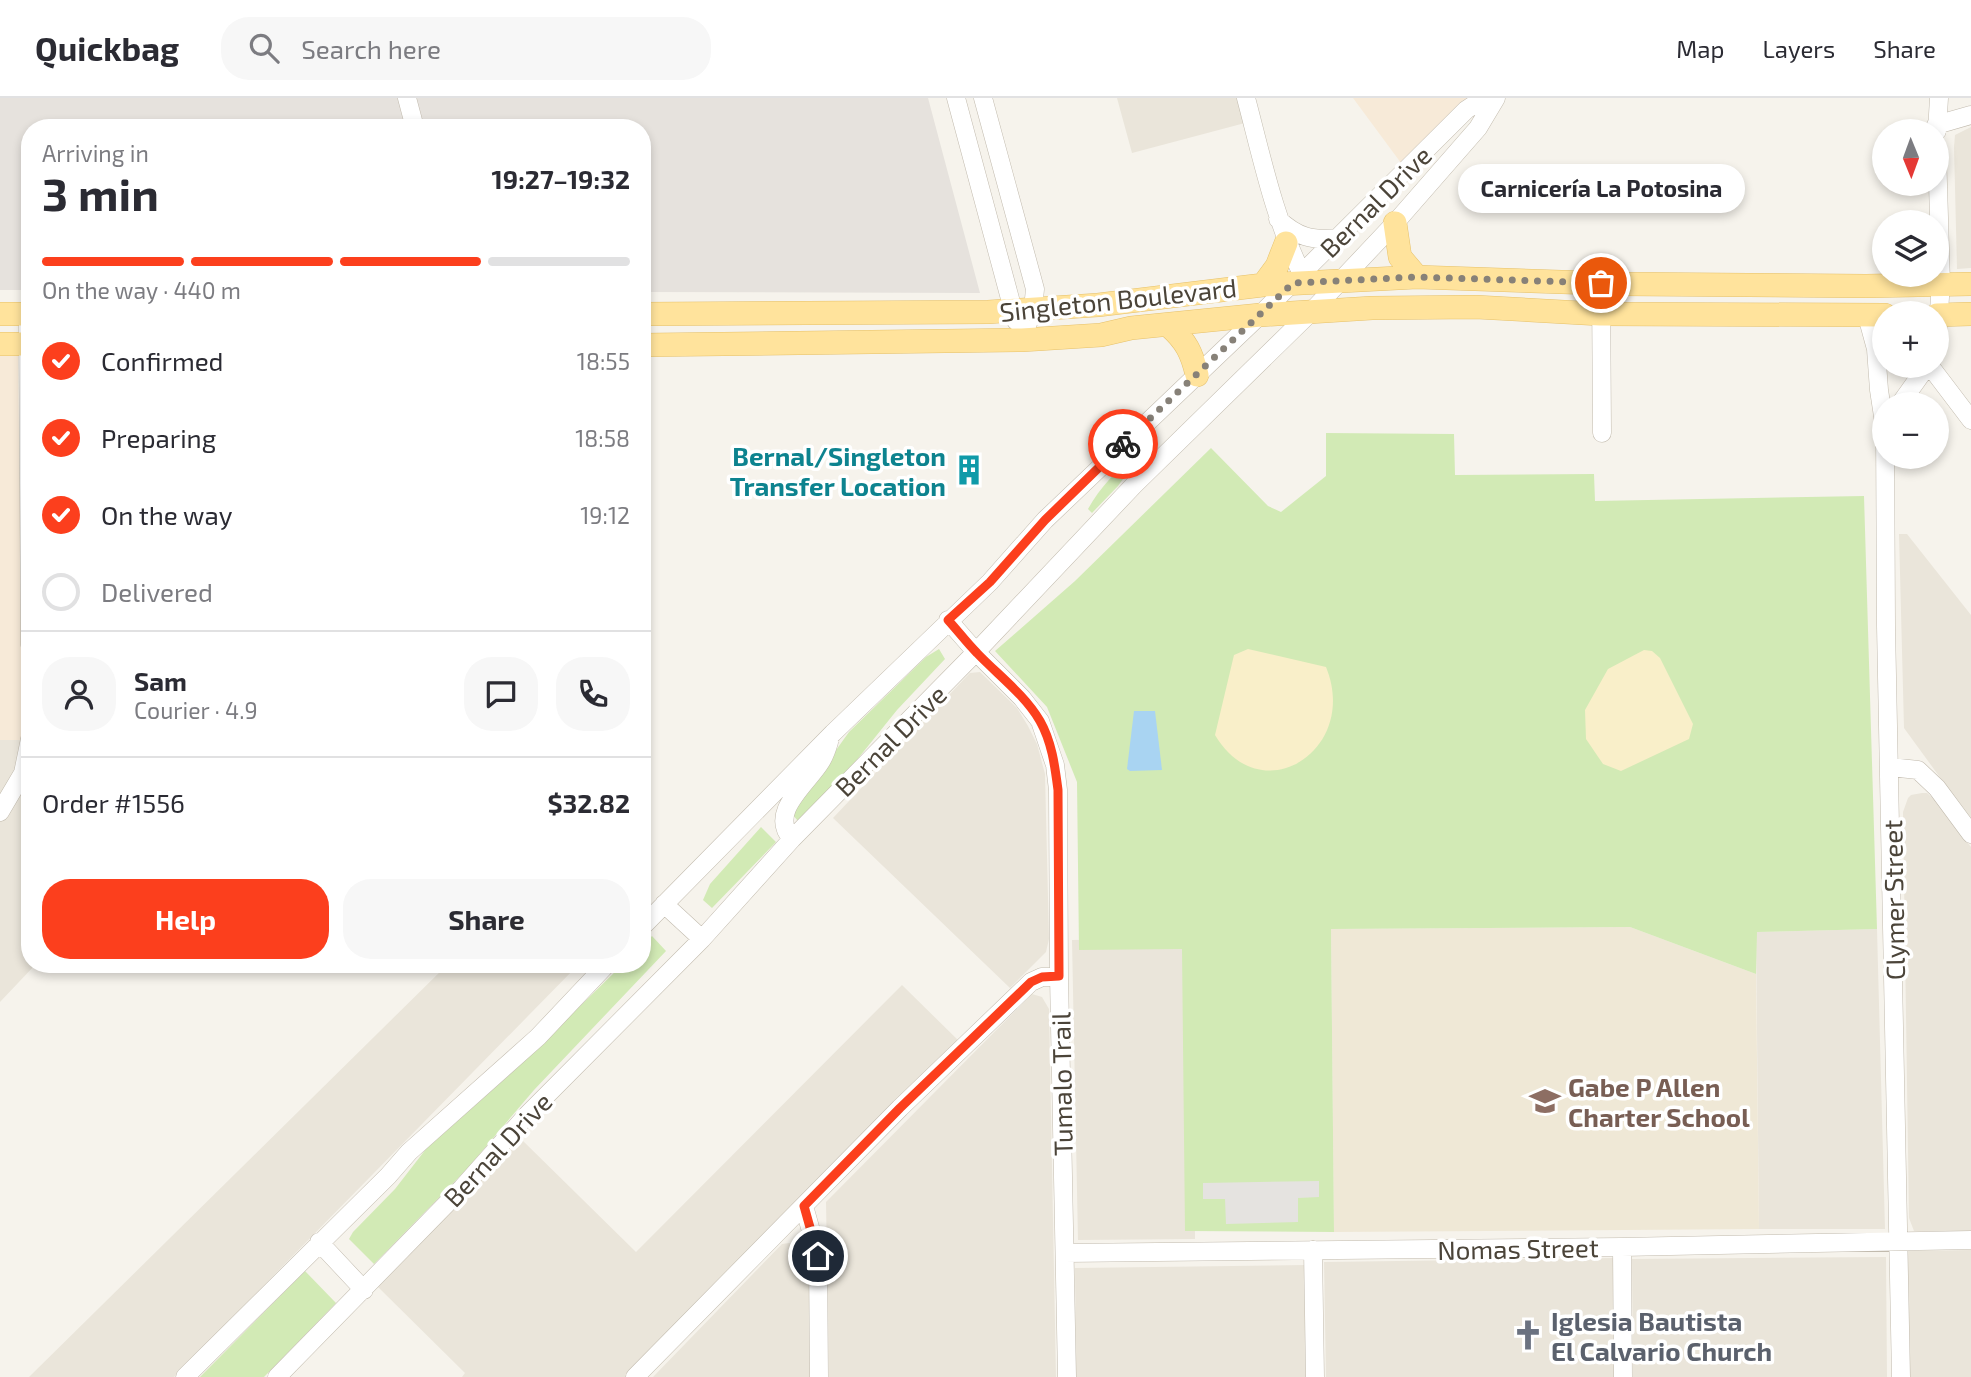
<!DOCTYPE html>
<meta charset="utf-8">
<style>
:root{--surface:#fff;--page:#f7f7f7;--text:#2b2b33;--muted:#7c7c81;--line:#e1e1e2;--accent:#fc3f1d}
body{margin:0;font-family:"Exo 2",sans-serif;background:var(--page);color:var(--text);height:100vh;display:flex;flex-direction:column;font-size:26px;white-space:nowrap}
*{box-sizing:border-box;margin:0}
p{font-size:23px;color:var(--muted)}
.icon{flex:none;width:38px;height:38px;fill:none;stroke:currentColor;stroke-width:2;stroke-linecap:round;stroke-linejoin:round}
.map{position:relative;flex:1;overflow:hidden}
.side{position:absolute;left:21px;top:21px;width:630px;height:854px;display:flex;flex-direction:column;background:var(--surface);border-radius:28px;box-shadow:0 4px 10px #0003}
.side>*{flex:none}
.needle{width:46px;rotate:179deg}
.controls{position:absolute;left:1872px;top:21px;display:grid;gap:14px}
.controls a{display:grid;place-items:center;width:77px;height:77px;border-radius:50%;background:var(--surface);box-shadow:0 4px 10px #0003;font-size:35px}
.pin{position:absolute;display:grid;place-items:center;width:60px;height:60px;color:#fff;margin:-30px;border:4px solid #fff;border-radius:50%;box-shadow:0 2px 7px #0007}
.courier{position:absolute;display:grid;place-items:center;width:70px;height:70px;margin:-35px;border:5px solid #fc3f1d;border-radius:50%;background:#fff;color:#222;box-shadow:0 2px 9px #0007}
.bubble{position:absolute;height:49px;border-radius:24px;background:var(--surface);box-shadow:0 4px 10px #0003;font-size:23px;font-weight:700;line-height:49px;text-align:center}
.overview em{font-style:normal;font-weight:700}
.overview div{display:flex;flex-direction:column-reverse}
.overview{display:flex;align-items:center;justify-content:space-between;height:119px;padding:0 21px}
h1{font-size:46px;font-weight:700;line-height:52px}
.bar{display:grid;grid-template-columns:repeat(4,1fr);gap:10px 7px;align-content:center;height:84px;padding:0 21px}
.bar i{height:9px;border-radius:5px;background:var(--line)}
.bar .on{background:var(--accent)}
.bar p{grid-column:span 4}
.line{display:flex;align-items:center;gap:18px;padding:0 21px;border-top:2px solid var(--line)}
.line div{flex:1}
.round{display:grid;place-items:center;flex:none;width:74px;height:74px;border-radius:28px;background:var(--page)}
ol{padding:0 21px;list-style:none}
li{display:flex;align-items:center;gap:21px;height:77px}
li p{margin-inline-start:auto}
li .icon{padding:7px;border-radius:50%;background:var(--accent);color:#fff;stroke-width:4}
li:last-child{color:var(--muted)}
li i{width:38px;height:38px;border:4px solid var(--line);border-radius:50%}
.cta{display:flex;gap:14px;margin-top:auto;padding:14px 21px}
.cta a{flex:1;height:80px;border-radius:28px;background:var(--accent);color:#fff;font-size:28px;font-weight:700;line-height:80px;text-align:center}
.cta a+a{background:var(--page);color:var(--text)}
header{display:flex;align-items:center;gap:42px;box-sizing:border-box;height:98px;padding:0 35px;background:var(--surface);border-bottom:2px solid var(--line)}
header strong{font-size:33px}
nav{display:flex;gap:38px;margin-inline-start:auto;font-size:24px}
.search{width:490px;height:63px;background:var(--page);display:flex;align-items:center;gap:18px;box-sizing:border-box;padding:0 24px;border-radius:28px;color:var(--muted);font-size:26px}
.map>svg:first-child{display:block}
</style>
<header>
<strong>Quickbag</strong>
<div class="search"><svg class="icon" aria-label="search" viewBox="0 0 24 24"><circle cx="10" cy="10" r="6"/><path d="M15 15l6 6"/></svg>Search here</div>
<nav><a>Map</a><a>Layers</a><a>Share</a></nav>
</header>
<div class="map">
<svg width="1971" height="1279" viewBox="0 0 1971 1279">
<rect width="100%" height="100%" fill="#f6f3ec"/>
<path fill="#eae5da" d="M 1117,0 L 1238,0 L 1245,25 L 1132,55 Z
M 1971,29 L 1971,170 L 1957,171 L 1954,49 L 1955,37 Z
M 1899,436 L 1907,436 L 1971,517 L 1971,722 L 1904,630 Z
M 980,574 L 1017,610 L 1028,628 L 1037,646 L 1045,676 L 1049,841 L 1046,854 L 1010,890 L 833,720 L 966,579 L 970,575 Z
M 0,642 L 23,642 L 16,668 L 0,702 Z
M 28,682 L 30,683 L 30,866 L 36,866 L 0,904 L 0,713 Z
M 1922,695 L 1927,695 L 1935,702 L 1971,749 L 1971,1134 L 1914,1133 L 1909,1120 L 1903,714 L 1908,700 L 1911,697 Z
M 1877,831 L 1885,1131 L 1759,1131 L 1756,834 Z
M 1193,840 L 1195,1141 L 1078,1142 L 1072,842 Z
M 448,866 L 579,866 L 174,1279 L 29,1279 Z
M 902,887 L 962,946 L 630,1279 L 462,1279 L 465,1275 L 376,1187 L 521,1041 L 636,1154 Z
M 1032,896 L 1042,899 L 1049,911 L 1056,1279 L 829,1279 L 826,1104 Z
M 789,1145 L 800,1148 L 808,1157 L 811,1279 L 653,1279 L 782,1146 Z
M 1971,1152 L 1971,1279 L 1907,1279 L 1906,1153 Z
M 1886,1159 L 1887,1279 L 1633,1279 L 1632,1161 Z
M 1613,1160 L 1615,1279 L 1326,1279 L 1324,1164 Z
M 1305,1167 L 1306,1279 L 1076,1279 L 1075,1170 Z"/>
<path fill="#f7ead8" d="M 1353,0 L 1470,0 L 1401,65 Z
M 18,255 L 23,642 L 0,642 L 0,256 Z"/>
<path fill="#e6e2dd" d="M 0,0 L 928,0 L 980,195 L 642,194 L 642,30 L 30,30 L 30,192 L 0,192 Z"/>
<path fill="#efe8d6" d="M 1630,829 L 1756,876 L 1759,1131 L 1334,1134 L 1331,831 Z"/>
<path fill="#d2eab5" d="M 1326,335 L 1454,336 L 1455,377 L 1594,376 L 1595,403 L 1864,398 L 1877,831 L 1757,834 L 1756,876 L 1630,829 L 1331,831 L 1334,1134 L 1185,1133 L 1182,851 L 1079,852 L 1077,684 L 1047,609 L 995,553 L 1075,483 L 1211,350 L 1268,408 L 1281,414 L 1326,378 Z
M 1136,354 L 1140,357 L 1118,388 L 1092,415 L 1088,411 C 1100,389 1118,372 1136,354 Z
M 939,551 L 945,561 L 897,612 L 852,668 L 798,723 L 791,715 L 849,634 L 926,559 Z
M 761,729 L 776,744 L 712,810 L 703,802 L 710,786 Z
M 652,838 L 666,853 L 534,992 L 466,1072 L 374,1166 L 349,1141 L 353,1134 L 395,1091 L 426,1051 L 518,969 L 623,866 L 642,866 L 642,848 Z
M 305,1173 L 336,1205 L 264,1279 L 200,1279 Z"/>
<path fill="#f9efc9" d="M 1248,551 L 1326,569 C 1360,652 1261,715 1215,637 L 1234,557 Z
M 1644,552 L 1652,553 L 1660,560 L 1693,626 L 1689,641 L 1621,673 L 1603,666 L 1586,641 L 1585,612 L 1608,571 Z"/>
<path fill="#e5e3e0" d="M 1319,1083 L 1319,1099 L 1298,1100 L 1298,1124 L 1226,1126 L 1225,1101 L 1203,1101 L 1203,1085 Z"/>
<path fill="#a9d4f2" d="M 1134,613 L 1155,613 L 1162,672 L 1130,673 L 1127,671 Z"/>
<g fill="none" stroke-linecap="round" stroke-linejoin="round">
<g stroke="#c2bbae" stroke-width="19">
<path id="minor" d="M 407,0 L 415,30
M 956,0 L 1016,223
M 983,0 L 1035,191 L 1033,211 L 1022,242
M 1246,0 C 1262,60 1274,120 1302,176
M 1936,27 L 1971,17
M 1937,33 L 1939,0
M 1937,53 L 1941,186 L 1937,239
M 1278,121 C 1297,139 1312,143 1339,140
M 1601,185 L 1602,335
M 28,216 L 30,547
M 1867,218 L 1876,251 L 1879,292 L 1884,325
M 1930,268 L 1971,322
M 1900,306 L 1927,268
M 1885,324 L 1886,528 L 1901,1279
M 948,522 L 976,554 L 1022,600 L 1040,623 L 1055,667 L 1058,692 L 1059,878 L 1067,1279
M 1890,669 L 1918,672 L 1937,690 L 1971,736
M 0,714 L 23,675 L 30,641
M 792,741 C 768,715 806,687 820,665 C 824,659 827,651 829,644
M 664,806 L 702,841
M 642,829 L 833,635 L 990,484 L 1045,422 L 1260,217 L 1466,12 L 1484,0
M 804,1108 L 818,1158 L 819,1279
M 319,1144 L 364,1192
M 1622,1149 L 1623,1279
M 1313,1152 L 1315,1279
M 1065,1155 L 1622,1149 L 1971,1142
M 185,1279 L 388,1078 L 409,1054 L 538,939 L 607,866
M 277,1279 L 462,1090 L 527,1017 L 702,841 L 792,741 L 976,554 L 1134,387 L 1312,213 L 1395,125 L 1478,30 L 1496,0
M 635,1279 L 900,1010 L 1031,884 L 1042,879 L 1059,878"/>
</g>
<g stroke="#e6c16a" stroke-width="24">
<path id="major" d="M 1395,125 L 1400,159 L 1417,179
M 1263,187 L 1277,168 L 1286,145
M 0,216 L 30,216
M 642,216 L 988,214 L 1098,207 L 1263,187 L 1417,179 L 1622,186 L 1866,188 L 1971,186
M 1937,217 L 1971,216
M 1169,228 C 1186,243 1192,255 1197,277
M 0,246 L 30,246
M 642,247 L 1022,242 L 1101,237 L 1131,230 L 1260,217 L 1372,210 L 1476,209 L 1600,216 L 1885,217"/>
</g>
<use href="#minor" stroke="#fff" stroke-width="18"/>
<use href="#major" stroke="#ffe39c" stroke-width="23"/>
</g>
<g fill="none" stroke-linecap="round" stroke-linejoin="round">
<path stroke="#878178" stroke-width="7" stroke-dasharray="0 12.6" d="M 1123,346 L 1293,185 L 1417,179 L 1601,185"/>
<path stroke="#fc3f1d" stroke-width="9" d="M 818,1158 L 804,1108 L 900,1010 L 1031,884 L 1042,879 L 1059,878 L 1058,692 C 1055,669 1052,644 1040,623 C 1025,597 998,577 977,555 C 967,545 958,533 948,522 L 990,484 L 1045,422 L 1123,346"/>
</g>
<defs>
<g id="building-bare" transform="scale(2.415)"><path d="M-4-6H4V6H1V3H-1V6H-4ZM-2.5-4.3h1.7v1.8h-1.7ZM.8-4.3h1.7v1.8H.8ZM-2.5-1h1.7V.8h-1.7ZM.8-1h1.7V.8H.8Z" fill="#0f9aa8" stroke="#fff" stroke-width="2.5" paint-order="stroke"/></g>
<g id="school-bare" transform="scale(2.415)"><path d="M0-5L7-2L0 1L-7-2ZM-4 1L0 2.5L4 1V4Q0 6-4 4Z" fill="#8d6e63" stroke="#fff" stroke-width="2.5" paint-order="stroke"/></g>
<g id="church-bare" transform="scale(2.415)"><path d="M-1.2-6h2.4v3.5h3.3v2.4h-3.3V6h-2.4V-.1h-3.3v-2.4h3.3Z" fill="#6b7280" stroke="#fff" stroke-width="2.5" paint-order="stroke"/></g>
</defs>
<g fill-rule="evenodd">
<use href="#building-bare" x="969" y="372"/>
<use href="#school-bare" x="1545" y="1003"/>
<use href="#church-bare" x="1528" y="1237"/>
</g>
<g text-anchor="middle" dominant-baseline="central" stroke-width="7" stroke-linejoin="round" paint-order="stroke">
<g font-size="26" fill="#4b4439" stroke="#fff">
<text transform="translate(1375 103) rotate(-45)">Bernal Drive</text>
<text transform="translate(1118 201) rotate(-6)">Singleton Boulevard</text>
<text transform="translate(890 642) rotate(-45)">Bernal Drive</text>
<text transform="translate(1893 802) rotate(-91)">Clymer Street</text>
<text transform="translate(1061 986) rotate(-91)">Tumalo Trail</text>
<text transform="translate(497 1051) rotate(-47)">Bernal Drive</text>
<text transform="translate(1518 1150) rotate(-1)">Nomas Street</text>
</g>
<g font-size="26" font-weight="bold" fill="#0d838f" stroke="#fff" text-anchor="end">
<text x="946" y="357">Bernal/Singleton<tspan x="946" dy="30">Transfer Location</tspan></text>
</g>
<g font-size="26" font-weight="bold" fill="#785e54" stroke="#fff" text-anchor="start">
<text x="1568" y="988">Gabe P Allen<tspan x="1568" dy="30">Charter School</tspan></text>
</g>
<g font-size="26" font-weight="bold" fill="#5b616d" stroke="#fff" text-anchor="start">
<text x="1551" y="1222">Iglesia Bautista<tspan x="1551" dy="30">El Calvario Church</tspan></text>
</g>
</g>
</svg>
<div class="controls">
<a><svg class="needle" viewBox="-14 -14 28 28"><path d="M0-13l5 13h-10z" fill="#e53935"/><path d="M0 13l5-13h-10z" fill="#7c7c81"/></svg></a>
<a><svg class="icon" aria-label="layers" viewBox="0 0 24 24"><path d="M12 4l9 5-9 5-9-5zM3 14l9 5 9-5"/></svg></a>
<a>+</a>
<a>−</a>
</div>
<div class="pin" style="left:1601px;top:185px;background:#ea580c"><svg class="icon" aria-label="bag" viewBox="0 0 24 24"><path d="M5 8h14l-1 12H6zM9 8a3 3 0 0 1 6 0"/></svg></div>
<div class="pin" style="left:818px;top:1158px;background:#1f2937"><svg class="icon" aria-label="home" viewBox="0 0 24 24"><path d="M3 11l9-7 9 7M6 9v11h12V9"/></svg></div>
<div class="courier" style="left:1123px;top:346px"><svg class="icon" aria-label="bike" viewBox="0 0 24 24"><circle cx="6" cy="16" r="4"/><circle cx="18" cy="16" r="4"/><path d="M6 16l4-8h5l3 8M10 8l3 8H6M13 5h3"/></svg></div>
<div class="bubble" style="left:1458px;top:66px;width:287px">Carnicería La Potosina</div>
<section class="side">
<div class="overview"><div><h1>3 min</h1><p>Arriving in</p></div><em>19:27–19:32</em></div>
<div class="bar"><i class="on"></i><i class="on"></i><i class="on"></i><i></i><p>On the way · 440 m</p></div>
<ol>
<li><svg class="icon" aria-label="check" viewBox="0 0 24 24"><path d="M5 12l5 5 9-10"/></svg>Confirmed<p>18:55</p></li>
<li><svg class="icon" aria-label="check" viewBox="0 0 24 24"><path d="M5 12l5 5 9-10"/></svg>Preparing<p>18:58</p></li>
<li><svg class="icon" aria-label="check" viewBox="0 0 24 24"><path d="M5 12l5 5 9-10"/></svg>On the way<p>19:12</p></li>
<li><i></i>Delivered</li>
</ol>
<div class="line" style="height:126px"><a class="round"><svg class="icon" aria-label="person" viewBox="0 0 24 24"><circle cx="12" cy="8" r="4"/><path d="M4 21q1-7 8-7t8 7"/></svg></a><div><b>Sam</b><p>Courier · 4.9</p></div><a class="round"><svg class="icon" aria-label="chat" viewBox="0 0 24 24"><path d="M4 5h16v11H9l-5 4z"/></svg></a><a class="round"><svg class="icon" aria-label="phone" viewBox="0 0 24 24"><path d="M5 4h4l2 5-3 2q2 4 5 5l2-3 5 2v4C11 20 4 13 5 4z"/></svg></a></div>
<div class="line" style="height:91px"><div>Order #1556</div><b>$32.82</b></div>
<div class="cta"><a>Help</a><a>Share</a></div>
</section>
</div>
